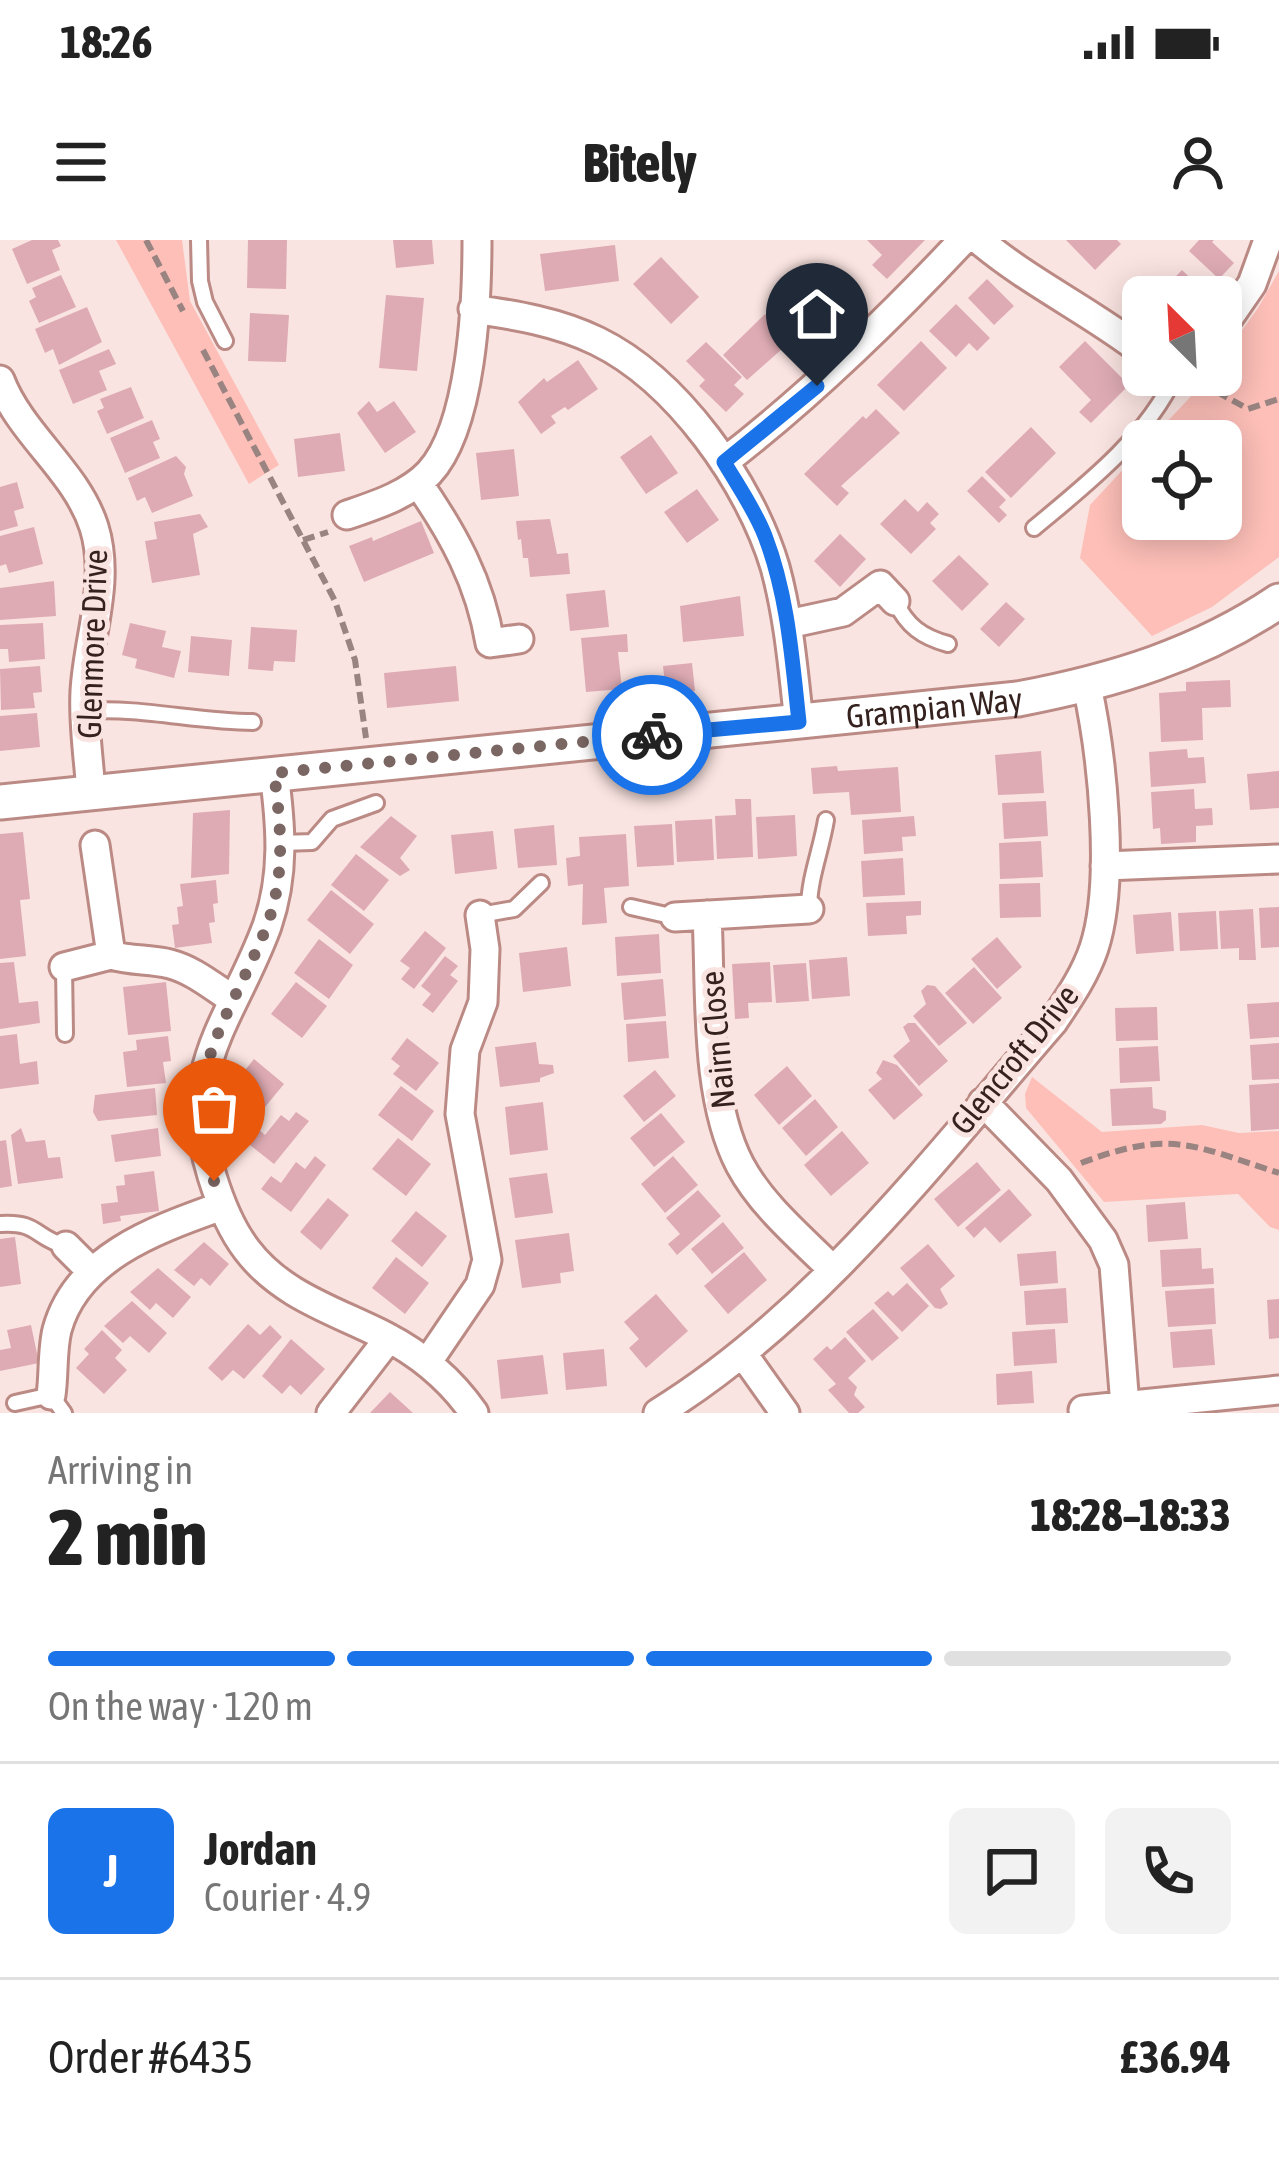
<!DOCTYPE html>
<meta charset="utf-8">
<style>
:root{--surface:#fff;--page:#f2f2f2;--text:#222;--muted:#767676;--line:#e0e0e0;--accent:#1a73e8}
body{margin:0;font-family:"Asap Condensed",sans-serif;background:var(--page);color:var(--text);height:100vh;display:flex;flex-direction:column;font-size:45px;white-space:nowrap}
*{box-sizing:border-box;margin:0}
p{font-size:39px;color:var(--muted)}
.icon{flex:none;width:66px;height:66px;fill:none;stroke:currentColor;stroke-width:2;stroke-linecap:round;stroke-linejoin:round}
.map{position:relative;height:1173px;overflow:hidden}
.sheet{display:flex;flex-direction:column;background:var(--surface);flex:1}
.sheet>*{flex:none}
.needle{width:78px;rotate:336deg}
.tools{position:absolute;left:1122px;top:36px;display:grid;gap:24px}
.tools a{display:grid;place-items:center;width:120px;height:120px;border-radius:18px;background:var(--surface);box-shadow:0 6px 30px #0003;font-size:60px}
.pin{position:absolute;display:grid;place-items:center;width:102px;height:102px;color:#fff;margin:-123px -51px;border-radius:50% 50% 50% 0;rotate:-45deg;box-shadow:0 0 12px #0007}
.pin .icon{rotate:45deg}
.courier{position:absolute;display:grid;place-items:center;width:120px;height:120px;margin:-60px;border:9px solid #1a73e8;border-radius:50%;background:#fff;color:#222;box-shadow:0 3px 15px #0007}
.summary em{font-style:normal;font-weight:800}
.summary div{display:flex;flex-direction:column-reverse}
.summary{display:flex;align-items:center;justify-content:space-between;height:204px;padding:0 48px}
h1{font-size:78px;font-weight:800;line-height:90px}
.bar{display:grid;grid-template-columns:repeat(4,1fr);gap:18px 12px;align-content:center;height:144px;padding:0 48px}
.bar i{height:15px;border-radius:9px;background:var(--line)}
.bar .selected{background:var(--accent)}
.bar p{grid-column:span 4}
.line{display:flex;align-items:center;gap:30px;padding:0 48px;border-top:3px solid var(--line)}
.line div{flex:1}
.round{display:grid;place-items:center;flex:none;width:126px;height:126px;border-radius:18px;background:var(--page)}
.status{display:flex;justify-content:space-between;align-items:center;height:84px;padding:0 60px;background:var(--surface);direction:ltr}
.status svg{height:33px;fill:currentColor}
header{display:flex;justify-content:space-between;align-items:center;height:156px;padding:0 48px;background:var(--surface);font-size:54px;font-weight:800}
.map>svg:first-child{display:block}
</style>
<div class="status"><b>18:26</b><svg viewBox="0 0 49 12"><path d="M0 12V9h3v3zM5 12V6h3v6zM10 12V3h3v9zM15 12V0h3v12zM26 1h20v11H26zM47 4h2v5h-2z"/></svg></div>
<header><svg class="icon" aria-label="menu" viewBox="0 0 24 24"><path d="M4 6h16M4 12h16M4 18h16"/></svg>Bitely<svg class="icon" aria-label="person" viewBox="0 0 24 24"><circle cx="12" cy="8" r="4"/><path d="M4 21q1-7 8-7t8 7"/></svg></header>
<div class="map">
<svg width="1279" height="1173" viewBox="0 0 1279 1173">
<rect width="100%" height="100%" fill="#fae4e1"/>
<path fill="#fdbfb8" d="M 116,0 L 182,0 L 190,61 L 279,225 L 249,244 Z
M 1279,31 L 1279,317 L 1212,367 L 1152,396 L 1080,318 L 1090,265 L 1143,208 L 1143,279 L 1221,279 L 1221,201 L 1149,201 L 1211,135 L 1221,135 L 1221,120 L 1258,68 Z
M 1032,837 L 1102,892 L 1202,885 L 1239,893 L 1279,891 L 1279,990 L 1270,987 L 1238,954 L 1104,962 L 1026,868 L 1025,854 Z"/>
<path fill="#deabb4" d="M 32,0 L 58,0 L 61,6 L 52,10 L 60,30 L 27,44 L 12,9 Z
M 248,0 L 287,0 L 286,49 L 247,48 Z
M 393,0 L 432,0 L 434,24 L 396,28 Z
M 867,0 L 925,0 L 887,39 L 872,25 L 882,15 Z
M 1066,0 L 1117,0 L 1121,4 L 1095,30 Z
M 1199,0 L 1214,0 L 1212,2 L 1234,23 L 1219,39 L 1189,11 Z
M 615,5 L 619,41 L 545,51 L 540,14 Z
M 661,17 L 699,57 L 671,84 L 633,44 Z
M 1182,30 L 1208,55 L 1156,57 Z
M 61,35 L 76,67 L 39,83 L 29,61 L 36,57 L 32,48 Z
M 987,39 L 1014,66 L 994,85 L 968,58 Z
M 386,55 L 424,58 L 417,131 L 379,128 Z
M 956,64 L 990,98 L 977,111 L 969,103 L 956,117 L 929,91 Z
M 87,67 L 102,102 L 59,125 L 53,109 L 45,113 L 35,89 Z
M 250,73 L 289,75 L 286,122 L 248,121 Z
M 765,74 L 791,101 L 747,140 L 723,115 Z
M 921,101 L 947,128 L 904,171 L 877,145 Z
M 1085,101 L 1129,145 L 1091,183 L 1079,172 L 1091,160 L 1059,127 Z
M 706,102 L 742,137 L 734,145 L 744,154 L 726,172 L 699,146 L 705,140 L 686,121 Z
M 109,109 L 116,124 L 99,131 L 107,150 L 73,164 L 59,130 Z
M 578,120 L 598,149 L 568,170 L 565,167 L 551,176 L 556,183 L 541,194 L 518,162 L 544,138 L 547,142 Z
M 131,147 L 144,178 L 107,194 L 97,171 L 104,168 L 100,159 Z
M 369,161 L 377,172 L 394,161 L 416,192 L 385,213 L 357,173 Z
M 876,169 L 900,193 L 841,246 L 849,253 L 837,266 L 804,234 L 863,176 L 866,179 Z
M 152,180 L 160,199 L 153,202 L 160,218 L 125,233 L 110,198 Z
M 1031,187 L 1056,213 L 1011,258 L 985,232 Z
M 340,193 L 345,231 L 298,237 L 294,199 Z
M 651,195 L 678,233 L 646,254 L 620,217 Z
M 514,209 L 519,256 L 481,260 L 476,213 Z
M 176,216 L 186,227 L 184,234 L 193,256 L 152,273 L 145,257 L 137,261 L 128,238 Z
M 982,236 L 1006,260 L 999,267 L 1007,275 L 999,283 L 967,251 Z
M 17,242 L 24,268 L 14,271 L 18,286 L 0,291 L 0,247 Z
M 697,249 L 719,280 L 687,303 L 664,272 Z
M 905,259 L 918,272 L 927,262 L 939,274 L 930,283 L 936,289 L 911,314 L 880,284 Z
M 200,274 L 208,287 L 193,294 L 200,335 L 152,343 L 145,301 L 157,299 L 154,282 Z
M 550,279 L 557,314 L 568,313 L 570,334 L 530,337 L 528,318 L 523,318 L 521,299 L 518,300 L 516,281 Z
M 421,281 L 434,313 L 364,342 L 349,306 L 372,297 L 373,301 Z
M 34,287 L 43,324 L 9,333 L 6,324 L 0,326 L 0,296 Z
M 840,294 L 866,319 L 840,347 L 814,321 Z
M 959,315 L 989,344 L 962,371 L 932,341 Z
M 54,341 L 56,376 L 0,380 L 0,348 Z
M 605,350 L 609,387 L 570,391 L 566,354 Z
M 740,356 L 744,396 L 683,402 L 680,366 Z
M 1006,362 L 1025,379 L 999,407 L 980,389 Z
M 43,383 L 45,419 L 9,422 L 8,409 L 0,409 L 0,385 Z
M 130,383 L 166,391 L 162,407 L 181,411 L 174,438 L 135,428 L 137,419 L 122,415 Z
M 251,387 L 297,390 L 295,422 L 274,421 L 273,431 L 248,429 Z
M 627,394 L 628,412 L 618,412 L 622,449 L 586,452 L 581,398 Z
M 191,396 L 232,400 L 229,436 L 188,432 Z
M 692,423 L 695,451 L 666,454 L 663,426 Z
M 40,426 L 42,452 L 33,453 L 35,468 L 1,470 L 0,429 Z
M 456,426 L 459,461 L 387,468 L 384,433 Z
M 1230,440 L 1231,467 L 1202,468 L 1203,500 L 1161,502 L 1159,453 L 1186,451 L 1186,442 Z
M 37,473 L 40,507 L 0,511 L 0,476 Z
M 1187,509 L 1188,518 L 1204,517 L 1206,543 L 1151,547 L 1149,512 Z
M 1041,511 L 1044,553 L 998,555 L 995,515 Z
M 837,526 L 838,531 L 898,527 L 901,572 L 851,575 L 849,552 L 813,554 L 811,528 Z
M 1279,531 L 1279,568 L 1250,570 L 1247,534 Z
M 1194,549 L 1195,569 L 1212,568 L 1213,585 L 1196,586 L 1196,602 L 1161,604 L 1160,588 L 1153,589 L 1151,552 Z
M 735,559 L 751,559 L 753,617 L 717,619 L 715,576 L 736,575 Z
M 1046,561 L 1048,596 L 1004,599 L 1002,563 Z
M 230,570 L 229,634 L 191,638 L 193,573 Z
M 795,575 L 797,616 L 758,619 L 756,577 Z
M 391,576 L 417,596 L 400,618 L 410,630 L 400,636 L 360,607 Z
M 914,576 L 916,596 L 902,597 L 903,611 L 864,614 L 862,580 Z
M 712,579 L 714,620 L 677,622 L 675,581 Z
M 672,584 L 674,625 L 637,627 L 634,586 Z
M 554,585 L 557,625 L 518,628 L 514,589 Z
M 493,591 L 497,629 L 455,634 L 451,595 Z
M 23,592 L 30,659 L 20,660 L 26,716 L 0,719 L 0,594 Z
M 626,594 L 629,646 L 604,648 L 607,683 L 582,685 L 583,644 L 568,646 L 566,618 L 580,616 L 579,597 Z
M 1041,601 L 1043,637 L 1000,639 L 999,603 Z
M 356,614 L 389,640 L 364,671 L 331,645 Z
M 903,618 L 905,655 L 863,657 L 861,621 Z
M 216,640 L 218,663 L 213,664 L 215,682 L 209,683 L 212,703 L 175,708 L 172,685 L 179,684 L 177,667 L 183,666 L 180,644 Z
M 1040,643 L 1041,677 L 1000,678 L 999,644 Z
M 331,650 L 374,684 L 350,714 L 307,680 Z
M 921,661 L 921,675 L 906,676 L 907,694 L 868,696 L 866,663 Z
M 1279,667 L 1279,707 L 1261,708 L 1259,668 Z
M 1253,669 L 1256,720 L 1239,720 L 1239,708 L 1221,709 L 1219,671 Z
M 1216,671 L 1218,709 L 1180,711 L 1178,673 Z
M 1171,672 L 1174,711 L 1136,714 L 1133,675 Z
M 425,691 L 446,708 L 414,749 L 401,739 L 410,728 L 400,721 Z
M 659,694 L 661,733 L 617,736 L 615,697 Z
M 997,697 L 1022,727 L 997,749 L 971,719 Z
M 319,699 L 353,725 L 329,759 L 294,733 Z
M 567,707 L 571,746 L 523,752 L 519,713 Z
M 445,716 L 458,726 L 450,735 L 458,741 L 433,773 L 422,765 L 431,754 L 421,746 Z
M 847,717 L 850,756 L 812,759 L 809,720 Z
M 14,722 L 19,763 L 38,761 L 40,783 L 0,789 L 0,723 Z
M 770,722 L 772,762 L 748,763 L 749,778 L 735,779 L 732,724 Z
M 806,723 L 809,761 L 776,763 L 773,725 Z
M 974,727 L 1002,758 L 973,784 L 945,753 Z
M 663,739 L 666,776 L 624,780 L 621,743 Z
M 166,742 L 171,791 L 128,795 L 123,747 Z
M 296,742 L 327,766 L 302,798 L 271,774 Z
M 927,745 L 935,746 L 967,783 L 939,806 L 913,776 L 926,764 L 921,751 Z
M 1279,762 L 1279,797 L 1250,799 L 1247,764 Z
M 1157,767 L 1158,800 L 1116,801 L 1115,768 Z
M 666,781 L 669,818 L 628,822 L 626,784 Z
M 908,783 L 915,783 L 948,821 L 919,846 L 893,816 L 910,801 L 903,787 Z
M 17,794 L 20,824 L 37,821 L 39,844 L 0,849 L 0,796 Z
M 168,796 L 171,821 L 163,822 L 166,843 L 127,847 L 123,812 L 137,810 L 136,800 Z
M 407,798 L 439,823 L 416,851 L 393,834 L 400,826 L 391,819 Z
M 536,802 L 539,824 L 553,825 L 554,833 L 540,838 L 540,842 L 500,847 L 495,807 Z
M 1279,803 L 1279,839 L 1252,840 L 1250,805 Z
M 1158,806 L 1160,841 L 1120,843 L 1119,808 Z
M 254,819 L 284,844 L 256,878 L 226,854 Z
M 883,820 L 897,825 L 923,855 L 894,880 L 868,850 L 882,839 L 876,833 Z
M 787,826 L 812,856 L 779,885 L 754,855 Z
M 655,830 L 676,856 L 644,882 L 623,856 Z
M 1279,843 L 1279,889 L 1251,891 L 1249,845 Z
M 401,846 L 434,871 L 412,901 L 378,875 Z
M 1152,847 L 1153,868 L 1166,871 L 1166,880 L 1161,884 L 1112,886 L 1110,849 Z
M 155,848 L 157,875 L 98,881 L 93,872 L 95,855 Z
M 815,859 L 838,887 L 806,916 L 782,888 Z
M 543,862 L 548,910 L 510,915 L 505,867 Z
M 296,872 L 309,881 L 274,924 L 246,902 L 257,888 L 265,895 L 281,875 L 289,881 Z
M 661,873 L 685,902 L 654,927 L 630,898 Z
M 21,888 L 26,902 L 45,900 L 48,918 L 60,917 L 63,938 L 18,944 L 11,895 Z
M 158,888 L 161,916 L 115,922 L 111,895 Z
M 842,891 L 869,923 L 831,956 L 804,925 Z
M 398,898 L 431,924 L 406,956 L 372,929 Z
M 6,900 L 12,946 L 0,948 L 0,901 Z
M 315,916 L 326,925 L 291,972 L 261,949 L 271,936 L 281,943 L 296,922 L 305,929 Z
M 673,916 L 698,945 L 665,973 L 641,944 Z
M 977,922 L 1001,950 L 958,987 L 934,959 Z
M 154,931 L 159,971 L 120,976 L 121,981 L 103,984 L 101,964 L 118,962 L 116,946 L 125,945 L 124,935 Z
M 547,933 L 553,973 L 515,978 L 509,938 Z
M 1009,949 L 1032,975 L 1000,1003 L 985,987 L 974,998 L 965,988 Z
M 698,950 L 721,976 L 677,1015 L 668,1004 L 680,994 L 666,978 Z
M 328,958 L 349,975 L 321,1010 L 300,992 Z
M 1185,962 L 1188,999 L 1148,1002 L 1146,965 Z
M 416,971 L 447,996 L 422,1027 L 391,1001 Z
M 723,982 L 744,1008 L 712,1034 L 691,1009 Z
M 569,993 L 574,1031 L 560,1033 L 561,1043 L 522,1048 L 515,1000 Z
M 15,997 L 21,1044 L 0,1047 L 0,999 Z
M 204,1002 L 229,1024 L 210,1046 L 201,1038 L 194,1046 L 174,1030 Z
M 928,1004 L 955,1036 L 940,1049 L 948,1064 L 941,1069 L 935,1068 L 900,1028 Z
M 1201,1008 L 1202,1029 L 1213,1028 L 1214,1044 L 1162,1047 L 1160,1010 Z
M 1056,1011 L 1058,1043 L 1020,1046 L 1017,1014 Z
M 744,1012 L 767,1040 L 728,1074 L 704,1046 Z
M 396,1017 L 429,1043 L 405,1074 L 372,1048 Z
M 158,1028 L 191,1057 L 173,1078 L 156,1063 L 150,1070 L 130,1052 Z
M 907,1043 L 929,1066 L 902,1092 L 874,1063 L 888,1051 L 893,1056 Z
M 1066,1048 L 1068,1083 L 1026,1085 L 1024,1051 Z
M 1214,1048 L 1216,1084 L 1168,1087 L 1165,1051 Z
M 656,1054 L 688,1091 L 646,1128 L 629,1108 L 639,1099 L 624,1082 Z
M 1279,1059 L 1279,1098 L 1269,1099 L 1267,1060 Z
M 132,1061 L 167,1093 L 149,1113 L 130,1096 L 123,1103 L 104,1086 Z
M 873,1069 L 899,1098 L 872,1121 L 846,1092 Z
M 248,1084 L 260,1095 L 270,1085 L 282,1097 L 244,1139 L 233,1130 L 222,1141 L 208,1128 Z
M 31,1085 L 39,1123 L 0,1131 L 0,1110 L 11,1108 L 7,1090 Z
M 1055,1089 L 1057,1123 L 1014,1126 L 1012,1092 Z
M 1212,1089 L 1215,1125 L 1173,1128 L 1170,1092 Z
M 102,1090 L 122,1110 L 115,1118 L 127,1130 L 104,1154 L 76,1128 L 89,1114 L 84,1109 Z
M 845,1097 L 866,1121 L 848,1138 L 857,1147 L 854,1155 L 865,1167 L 858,1173 L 849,1173 L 828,1150 L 836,1144 L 813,1119 L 827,1106 L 831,1110 Z
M 291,1099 L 325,1129 L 301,1155 L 290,1145 L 282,1154 L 262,1136 Z
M 604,1109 L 607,1146 L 566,1150 L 563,1113 Z
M 543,1115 L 548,1154 L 501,1159 L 497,1120 Z
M 1032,1131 L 1034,1163 L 997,1165 L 996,1134 Z
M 390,1152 L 413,1173 L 370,1173 Z"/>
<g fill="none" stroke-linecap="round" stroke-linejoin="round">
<g stroke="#bb8a84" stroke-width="20">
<path id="service" d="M 199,0 L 200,41 L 205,62 L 225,101
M 1034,288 C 1087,244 1145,199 1175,136
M 895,361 C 907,386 922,397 948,404
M 86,471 C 142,467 197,482 253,482
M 282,603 L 312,602 L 332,579 L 376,563
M 631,667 L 675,677
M 809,669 C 809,638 821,611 826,580
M 480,675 L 514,669 L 541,643
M 64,727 L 65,794
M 0,984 C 39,981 35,999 66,1006
M 15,1163 L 51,1155 L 64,1173"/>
</g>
<g stroke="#bb8a84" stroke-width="33">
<path id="minor" d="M 979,0 C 1030,43 1090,71 1143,112
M 473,69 C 515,75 558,82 597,101 C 677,140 750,243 775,327 C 789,378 793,430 799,482
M 1221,89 L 1252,44 L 1268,0
M 1174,135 L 1176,135
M 0,140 C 21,195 76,231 94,287 C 111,342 88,396 85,451 C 83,484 89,520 91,553
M 724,222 C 811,155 888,80 963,0
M 418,243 C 453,293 480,342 490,403 L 519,399
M 347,275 C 376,265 408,255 429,233 C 472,187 477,62 477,0
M 788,384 L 843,372 L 880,345 L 895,361
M 274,533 C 281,586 285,634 267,686 C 232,781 178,826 212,936 C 220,962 230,988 247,1010 C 282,1056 336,1071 385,1096 C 420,1114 451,1140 474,1173
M 95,605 L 111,715 C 130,721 151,719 170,724 C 193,730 212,746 232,759
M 1105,626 L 1279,619
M 707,675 C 711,752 704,856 740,925 C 762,966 800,997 833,1030
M 675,677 L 809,669
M 64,727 L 111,715
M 983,862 L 1059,940 L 1103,1000 L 1114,1025 L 1125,1166
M 66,1006 L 92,1032
M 743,1114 L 785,1173
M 427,1123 L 480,1045 L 487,1020 L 460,874 L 465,810 L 483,762 L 485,709 L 480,675
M 51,1155 C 54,1135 52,1110 57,1090 C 77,1016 158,989 222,966
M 1083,1170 L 1279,1150
M 331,1173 L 389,1098
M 658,1173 C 814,1077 934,919 1053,782 C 1069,758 1085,735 1094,708 C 1116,641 1102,515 1087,446"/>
</g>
<g stroke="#bb8a84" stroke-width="39">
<g id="tertiary">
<path id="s1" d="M 0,562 L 1018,459 C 1113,441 1199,415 1279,361"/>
</g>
</g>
<path stroke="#998481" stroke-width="6" stroke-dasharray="12 6" stroke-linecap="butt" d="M 146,0 L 183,71
M 203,110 L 335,361 L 355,420 L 366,498
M 1201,143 L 1248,169 L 1279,159
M 303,300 L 328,292
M 1081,923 C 1171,889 1192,905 1279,933"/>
<use href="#service" stroke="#fff" stroke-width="14"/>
<use href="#minor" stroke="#fff" stroke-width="27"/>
<use href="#tertiary" stroke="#fff" stroke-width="33"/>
</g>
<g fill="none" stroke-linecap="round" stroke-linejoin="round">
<path stroke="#7a6663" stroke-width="12" stroke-dasharray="0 21.6" d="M 214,941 C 179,828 227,786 266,688 C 286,636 281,586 274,533 L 652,495"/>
<path stroke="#1a73e8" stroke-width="15" d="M 652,495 L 799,482 C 792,419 788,356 765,296 C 755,270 738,246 724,222 L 817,146"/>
</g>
<g text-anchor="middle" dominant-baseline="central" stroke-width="10" stroke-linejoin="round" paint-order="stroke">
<g font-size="33" fill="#35221f" stroke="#fae4e1">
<text transform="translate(92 404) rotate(-88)">Glenmore Drive</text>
<text stroke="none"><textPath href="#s1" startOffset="939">Grampian Way</textPath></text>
<text transform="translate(717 800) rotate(-95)">Nairn Close</text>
<text transform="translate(1014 819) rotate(-51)">Glencroft Drive</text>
</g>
</g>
</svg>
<div class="tools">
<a><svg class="needle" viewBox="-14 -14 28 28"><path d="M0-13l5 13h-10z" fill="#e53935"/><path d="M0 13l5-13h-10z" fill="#767676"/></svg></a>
<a><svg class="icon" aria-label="locate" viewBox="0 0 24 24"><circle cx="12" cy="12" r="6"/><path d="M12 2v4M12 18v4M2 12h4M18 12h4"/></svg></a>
</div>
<div class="pin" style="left:214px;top:941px;background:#ea580c"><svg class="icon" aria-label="bag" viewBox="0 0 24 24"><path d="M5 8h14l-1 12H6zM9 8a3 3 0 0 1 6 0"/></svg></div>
<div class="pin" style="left:817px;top:146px;background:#1f2937"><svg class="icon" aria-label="home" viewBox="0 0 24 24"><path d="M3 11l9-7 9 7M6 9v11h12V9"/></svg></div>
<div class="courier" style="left:652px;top:495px"><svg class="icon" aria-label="bike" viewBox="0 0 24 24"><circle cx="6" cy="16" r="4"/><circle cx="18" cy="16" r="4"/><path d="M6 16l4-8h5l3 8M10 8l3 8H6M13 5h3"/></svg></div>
</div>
<section class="sheet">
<div class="summary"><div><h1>2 min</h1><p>Arriving in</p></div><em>18:28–18:33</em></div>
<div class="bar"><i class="selected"></i><i class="selected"></i><i class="selected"></i><i></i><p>On the way · 120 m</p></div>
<div class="line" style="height:216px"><b class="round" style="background:var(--accent);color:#fff">J</b><div><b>Jordan</b><p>Courier · 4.9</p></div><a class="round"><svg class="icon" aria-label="chat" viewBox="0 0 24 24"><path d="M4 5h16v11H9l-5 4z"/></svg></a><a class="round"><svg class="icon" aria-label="phone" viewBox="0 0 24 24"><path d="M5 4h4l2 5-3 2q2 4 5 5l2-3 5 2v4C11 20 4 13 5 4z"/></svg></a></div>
<div class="line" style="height:156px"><div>Order #6435</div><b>£36.94</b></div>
</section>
